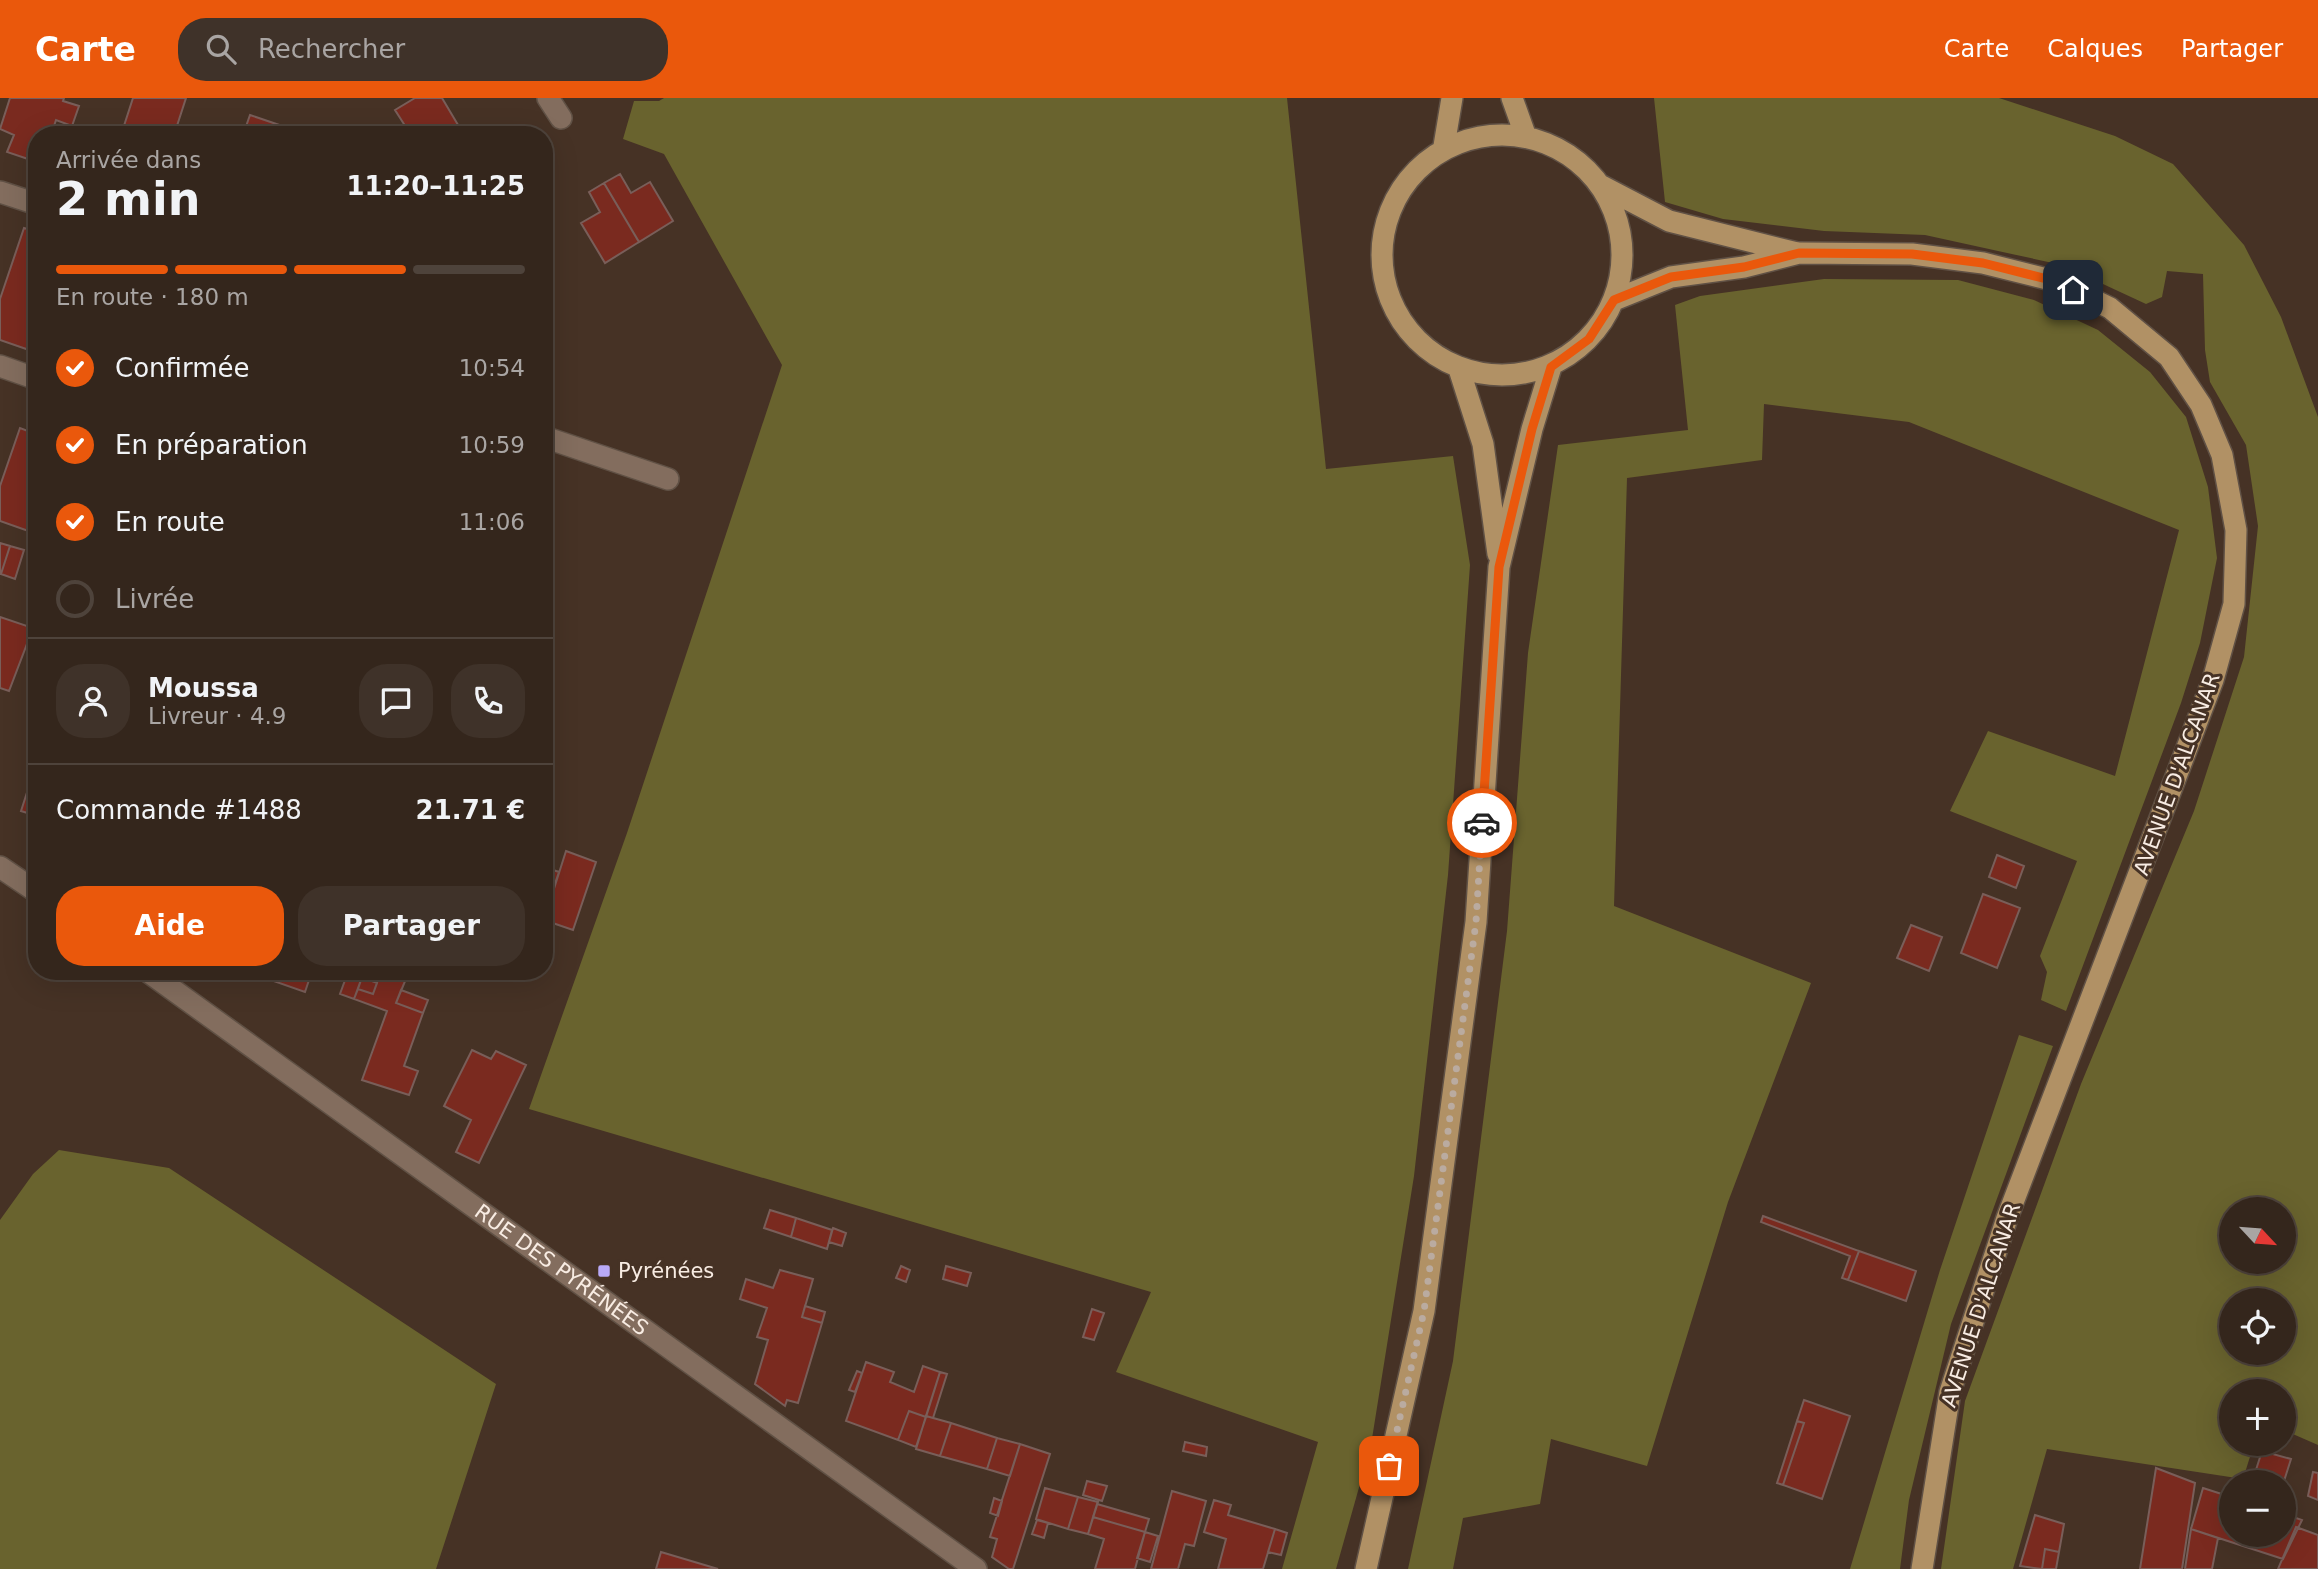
<!DOCTYPE html>
<html lang="fr">
<meta charset="utf-8">
<style>
:root{--surface:#34261c;--page:#3f3229;--text:#f1f3f6;--muted:#a9a5a3;--line:#4e433b;--accent:#ea580c}
body{margin:0;font-family:"DejaVu Sans",sans-serif;background:var(--page);color:var(--text);height:100vh;display:flex;flex-direction:column;font-size:26px;white-space:nowrap}
*{box-sizing:border-box;margin:0}
p{font-size:23px;color:var(--muted)}
.icon{flex:none;width:38px;height:38px;fill:none;stroke:currentColor;stroke-width:2;stroke-linecap:round;stroke-linejoin:round}
.map{position:relative;flex:1;overflow:hidden}
.drawer{position:absolute;left:28px;top:28px;width:525px;height:854px;display:flex;flex-direction:column;background:var(--surface);border-radius:28px;box-shadow:0 7px 28px #0002,0 0 0 2px var(--line)}
.drawer>*{flex:none}
.needle{width:46px;rotate:116deg}
.buttons{position:absolute;left:2219px;top:1099px;display:grid;gap:14px}
.buttons a{display:grid;place-items:center;width:77px;height:77px;border-radius:50%;background:var(--surface);box-shadow:0 7px 28px #0002,0 0 0 2px var(--line);font-size:35px}
.pin{position:absolute;display:grid;place-items:center;width:60px;height:60px;color:#fff;margin:-30px;border-radius:14px;box-shadow:0 4px 10px #0006}
.courier{position:absolute;display:grid;place-items:center;width:70px;height:70px;margin:-35px;border:5px solid #ea580c;border-radius:50%;background:#fff;color:#222;box-shadow:0 2px 9px #0007}
.summary em{font-style:normal;font-weight:600}
.summary div{display:flex;flex-direction:column-reverse}
.summary{display:flex;align-items:center;justify-content:space-between;height:119px;padding:0 28px}
h1{font-size:46px;font-weight:600;line-height:52px}
.bar{display:grid;grid-template-columns:repeat(4,1fr);gap:10px 7px;align-content:center;height:84px;padding:0 28px}
.bar i{height:9px;border-radius:5px;background:var(--line)}
.bar .on{background:var(--accent)}
.bar p{grid-column:span 4}
.line{display:flex;align-items:center;gap:18px;padding:0 28px;border-top:2px solid var(--line)}
.line div{flex:1}
.round{display:grid;place-items:center;flex:none;width:74px;height:74px;border-radius:28px;background:var(--page)}
ol{padding:0 28px;list-style:none}
li{display:flex;align-items:center;gap:21px;height:77px}
li p{margin-inline-start:auto}
li .icon{padding:7px;border-radius:50%;background:var(--accent);color:#fff;stroke-width:4}
li:last-child{color:var(--muted)}
li i{width:38px;height:38px;border:4px solid var(--line);border-radius:50%}
.action{display:flex;gap:14px;margin-top:auto;padding:14px 28px}
.action a{flex:1;height:80px;border-radius:28px;background:var(--accent);color:#fff;font-size:28px;font-weight:600;line-height:80px;text-align:center}
.action a+a{background:var(--page);color:var(--text)}
header{display:flex;align-items:center;gap:42px;box-sizing:border-box;height:98px;padding:0 35px;background:var(--accent);color:#fff}
header strong{font-size:33px}
nav{display:flex;gap:38px;margin-inline-start:auto;font-size:24px}
.search{width:490px;height:63px;background:var(--page);display:flex;align-items:center;gap:18px;box-sizing:border-box;padding:0 24px;border-radius:28px;color:var(--muted);font-size:26px}
.map>svg:first-child{display:block}
</style>
<header>
<strong>Carte</strong>
<div class="search"><svg class="icon" aria-label="search" viewBox="0 0 24 24"><circle cx="10" cy="10" r="6"/><path d="M15 15l6 6"/></svg>Rechercher</div>
<nav><a>Carte</a><a>Calques</a><a>Partager</a></nav>
</header>
<div class="map">
<svg width="2318" height="1471" viewBox="0 0 2318 1471">
<rect width="100%" height="100%" fill="#463225"/>
<path fill="#69632e" fill-rule="evenodd" d="M 664,0 L 1287,0 L 1326,371 L 1453,358 L 1470,467 L 1448,777 L 1414,1078 L 1371,1347 L 1336,1471 L 1282,1471 L 1318,1344 L 1116,1274 L 1151,1194 L 529,1011 L 627,735 L 782,267 L 664,56 L 623,41 L 634,3 L 659,3 Z
M 1654,0 L 1999,0 L 2115,38 L 2173,66 L 2244,147 L 2281,219 L 2318,319 L 2318,1347 L 2284,1332 L 2284,1293 L 2231,1293 L 2231,1346 L 2254,1346 L 2243,1381 L 2047,1351 L 2013,1471 L 1941,1471 L 1965,1303 L 2081,986 L 2194,713 L 2244,559 L 2258,428 L 2246,347 L 2210,284 L 2205,252 L 2203,176 L 2167,173 L 2162,199 L 2146,206 L 2062,167 L 1925,137 L 1824,133 L 1723,121 L 1665,104 ZM 2284,1111 L 2284,1164 L 2231,1164 L 2231,1111 ZM 2231,1202 L 2284,1202 L 2284,1255 L 2231,1255 Z
M 1824,181 L 1958,182 L 2034,202 L 2098,232 L 2150,274 L 2186,319 L 2208,389 L 2217,460 L 2200,545 L 2181,605 L 2066,913 L 2041,902 L 2047,874 L 2040,858 L 2077,763 L 1950,713 L 1988,633 L 2115,678 L 2179,432 L 1909,324 L 1764,306 L 1762,362 L 1627,380 L 1614,808 L 1811,885 L 1728,1104 L 1647,1368 L 1551,1341 L 1540,1406 L 1463,1420 L 1453,1471 L 1408,1471 L 1453,1263 L 1507,833 L 1528,555 L 1558,347 L 1688,332 L 1675,207 L 1700,198 Z
M 2019,937 L 2053,948 L 1951,1226 L 1909,1402 L 1900,1471 L 1850,1471 L 1940,1172 Z
M 59,1052 L 169,1070 L 496,1286 L 436,1471 L 0,1471 L 0,1122 L 33,1076 Z"/>
<path fill="#7a2a1f" stroke="#795e59" stroke-width="2" d="M 10,0 L 64,0 L 63,3 L 79,8 L 72,28 L 56,22 L 51,37 L 37,37 L 37,64 L 7,54 L 14,37 L 0,31 Z
M 133,0 L 186,0 L 174,37 L 121,37 Z
M 415,0 L 442,0 L 464,37 L 411,37 L 395,12 Z
M 250,17 L 297,33 L 296,37 L 243,37 Z
M 620,76 L 631,95 L 650,84 L 673,123 L 639,144 L 604,85 Z
M 604,85 L 639,144 L 605,165 L 581,125 L 600,114 L 589,94 Z
M 24,130 L 37,134 L 35,254 L 0,242 L 0,201 Z
M 37,324 L 37,436 L 0,423 L 0,388 L 20,330 L 33,335 Z
M 0,445 L 10,448 L 1,476 L 0,476 Z
M 10,448 L 24,452 L 15,481 L 1,476 Z
M 0,519 L 33,530 L 9,593 L 0,590 Z
M 33,676 L 37,677 L 37,718 L 21,713 Z
M 566,753 L 596,764 L 573,832 L 544,822 Z
M 1997,757 L 2024,768 L 2016,790 L 1989,779 Z
M 544,769 L 559,774 L 549,803 L 544,801 Z
M 1983,796 L 2020,810 L 1997,870 L 1961,855 Z
M 1911,827 L 1942,839 L 1929,873 L 1897,860 Z
M 264,873 L 312,873 L 305,894 L 262,879 Z
M 381,873 L 408,876 L 396,905 L 423,915 L 404,968 L 418,973 L 409,997 L 362,982 L 387,913 L 354,901 L 358,891 L 373,896 Z
M 348,874 L 362,879 L 354,901 L 340,896 Z
M 362,879 L 377,885 L 373,896 L 358,891 Z
M 401,892 L 428,902 L 423,915 L 396,905 Z
M 472,952 L 491,961 L 496,953 L 526,967 L 479,1065 L 456,1054 L 471,1022 L 444,1008 Z
M 770,1112 L 796,1120 L 791,1139 L 764,1130 Z
M 1763,1118 L 1859,1153 L 1848,1182 L 1842,1180 L 1850,1158 L 1761,1124 Z
M 796,1120 L 832,1132 L 827,1151 L 791,1139 Z
M 833,1130 L 846,1135 L 842,1148 L 829,1144 Z
M 1859,1153 L 1916,1173 L 1906,1203 L 1848,1182 Z
M 901,1168 L 910,1172 L 906,1184 L 896,1180 Z
M 946,1168 L 971,1175 L 967,1188 L 943,1181 Z
M 780,1172 L 813,1181 L 802,1219 L 822,1225 L 798,1305 L 787,1302 L 785,1308 L 755,1286 L 768,1242 L 757,1239 L 767,1210 L 740,1201 L 746,1181 L 773,1190 Z
M 805,1208 L 825,1214 L 822,1225 L 802,1219 Z
M 1092,1211 L 1104,1215 L 1094,1242 L 1083,1239 Z
M 866,1264 L 894,1274 L 890,1284 L 914,1294 L 923,1268 L 940,1274 L 926,1319 L 909,1313 L 898,1342 L 846,1323 Z
M 857,1273 L 862,1275 L 855,1294 L 849,1292 Z
M 940,1274 L 947,1276 L 933,1320 L 926,1318 Z
M 1804,1302 L 1850,1318 L 1822,1401 L 1783,1387 L 1804,1325 L 1797,1323 Z
M 909,1313 L 926,1319 L 916,1349 L 898,1342 Z
M 926,1318 L 951,1325 L 940,1358 L 916,1351 Z
M 1797,1323 L 1804,1325 L 1783,1387 L 1777,1385 Z
M 951,1325 L 997,1340 L 987,1371 L 940,1358 Z
M 997,1340 L 1020,1346 L 1010,1378 L 987,1371 Z
M 1185,1344 L 1207,1349 L 1206,1358 L 1183,1353 Z
M 1020,1346 L 1050,1356 L 1013,1471 L 1009,1471 L 992,1459 L 997,1441 L 990,1439 Z
M 2262,1353 L 2291,1361 L 2284,1383 L 2255,1375 Z
M 2156,1370 L 2195,1385 L 2182,1471 L 2140,1471 Z
M 2313,1374 L 2318,1375 L 2318,1402 L 2308,1398 Z
M 1087,1383 L 1107,1388 L 1102,1403 L 1083,1397 Z
M 1045,1390 L 1078,1399 L 1068,1431 L 1036,1421 Z
M 2203,1390 L 2231,1399 L 2231,1437 L 2284,1437 L 2284,1416 L 2302,1422 L 2283,1461 L 2191,1431 Z
M 1172,1393 L 1206,1403 L 1194,1448 L 1185,1446 L 1178,1471 L 1151,1471 Z
M 1078,1399 L 1098,1404 L 1088,1436 L 1068,1431 Z
M 994,1400 L 1002,1403 L 998,1418 L 990,1415 Z
M 1214,1402 L 1231,1407 L 1228,1417 L 1275,1431 L 1263,1471 L 1218,1471 L 1226,1441 L 1204,1434 Z
M 1097,1406 L 1149,1421 L 1145,1434 L 1093,1419 Z
M 2035,1417 L 2064,1426 L 2059,1454 L 2045,1451 L 2042,1471 L 2020,1468 Z
M 1093,1419 L 1145,1434 L 1135,1471 L 1095,1471 L 1104,1441 L 1088,1436 Z
M 1037,1422 L 1048,1425 L 1044,1440 L 1032,1436 Z
M 2296,1429 L 2318,1437 L 2318,1471 L 2278,1471 Z
M 1275,1431 L 1287,1435 L 1281,1457 L 1268,1454 Z
M 2191,1431 L 2218,1440 L 2212,1471 L 2185,1471 Z
M 1145,1434 L 1158,1438 L 1150,1464 L 1137,1460 Z
M 2045,1451 L 2059,1454 L 2056,1471 L 2042,1471 Z
M 661,1454 L 718,1471 L 656,1471 Z"/>
<g fill="none" stroke-linecap="round" stroke-linejoin="round">
<g stroke="#605145" stroke-width="24">
<g id="minor">
<path d="M 548,0 L 561,20"/>
<path d="M 0,94 L 37,106"/>
<path d="M 0,268 L 37,281"/>
<path d="M 544,339 L 668,381"/>
<path d="M 0,769 L 37,794"/>
<path id="s1" d="M 147,873 L 976,1471"/>
</g>
</g>
<g stroke="#605145" stroke-width="24">
<path id="major" d="M 1512,0 L 1526,39
M1382 157a120 120 0 1 1 240 0a120 120 0 1 1-240 0Z
M 1444,48 L 1452,0
M 1600,87 L 1669,123 L 1797,155
M 1614,202 L 1671,179 L 1744,169 L 1799,155 L 1912,156 L 1983,165 L 2055,183 L 2110,210 L 2169,259 L 2201,307 L 2222,357 L 2236,432 L 2234,506 L 2213,582 L 2007,1120 L 1950,1294 L 1922,1471
M 1459,271 L 1483,346 L 1498,456
M 1366,1471 L 1424,1213 L 1476,824 L 1499,469 L 1532,331 L 1551,269"/>
</g>
<use href="#minor" stroke="#836d5e" stroke-width="21"/>
<use href="#major" stroke="#b19165" stroke-width="21"/>
</g>
<g fill="none" stroke-linecap="round" stroke-linejoin="round">
<path stroke="#baaba0" stroke-width="7" stroke-dasharray="0 12.6" d="M 1389,1368 L 1424,1213 L 1476,824 L 1482,725"/>
<path stroke="#ea580c" stroke-width="9" d="M 1482,725 L 1499,469 L 1532,331 L 1551,269 L 1589,241 L 1614,202 L 1671,179 L 1744,169 L 1799,155 L 1912,156 L 1983,165 L 2055,183 L 2073,192"/>
</g>
<rect fill="#b9aaf7" stroke="#463225" stroke-width="2.5" x="597" y="1166" width="14" height="14" rx="3.5"/>
<g text-anchor="middle" dominant-baseline="central" stroke-width="6" stroke-linejoin="round" paint-order="stroke">
<g font-size="21" fill="#f8ece3" stroke="#463225">
<text transform="translate(2177 676) rotate(-70)">AVENUE D'ALCANAR</text>
<text stroke="none"><textPath href="#s1" startOffset="511">RUE DES PYRÉNÉES</textPath></text>
<text transform="translate(1981 1207) rotate(-72)">AVENUE D'ALCANAR</text>
</g>
<g font-size="21" fill="#f8ece3" stroke="#463225" text-anchor="start">
<text x="618" y="1173">Pyrénées</text>
</g>
</g>
</svg>
<div class="buttons">
<a><svg class="needle" viewBox="-14 -14 28 28"><path d="M0-13l5 13h-10z" fill="#e53935"/><path d="M0 13l5-13h-10z" fill="#a9a5a3"/></svg></a>
<a><svg class="icon" aria-label="locate" viewBox="0 0 24 24"><circle cx="12" cy="12" r="6"/><path d="M12 2v4M12 18v4M2 12h4M18 12h4"/></svg></a>
<a>+</a>
<a>−</a>
</div>
<div class="pin" style="left:1389px;top:1368px;background:#ea580c"><svg class="icon" aria-label="bag" viewBox="0 0 24 24"><path d="M5 8h14l-1 12H6zM9 8a3 3 0 0 1 6 0"/></svg></div>
<div class="pin" style="left:2073px;top:192px;background:#1f2937"><svg class="icon" aria-label="home" viewBox="0 0 24 24"><path d="M3 11l9-7 9 7M6 9v11h12V9"/></svg></div>
<div class="courier" style="left:1482px;top:725px"><svg class="icon" aria-label="car" viewBox="0 0 24 24"><path d="M5 17H2v-5l4-1 3-4h7l3 4 3 1v5h-3M9 17h6M6 11h13"/><circle cx="7" cy="17" r="2"/><circle cx="17" cy="17" r="2"/></svg></div>
<section class="drawer">
<div class="summary"><div><h1>2 min</h1><p>Arrivée dans</p></div><em>11:20–11:25</em></div>
<div class="bar"><i class="on"></i><i class="on"></i><i class="on"></i><i></i><p>En route · 180 m</p></div>
<ol>
<li><svg class="icon" aria-label="check" viewBox="0 0 24 24"><path d="M5 12l5 5 9-10"/></svg>Confirmée<p>10:54</p></li>
<li><svg class="icon" aria-label="check" viewBox="0 0 24 24"><path d="M5 12l5 5 9-10"/></svg>En préparation<p>10:59</p></li>
<li><svg class="icon" aria-label="check" viewBox="0 0 24 24"><path d="M5 12l5 5 9-10"/></svg>En route<p>11:06</p></li>
<li><i></i>Livrée</li>
</ol>
<div class="line" style="height:126px"><a class="round"><svg class="icon" aria-label="person" viewBox="0 0 24 24"><circle cx="12" cy="8" r="4"/><path d="M4 21q1-7 8-7t8 7"/></svg></a><div><b>Moussa</b><p>Livreur · 4.9</p></div><a class="round"><svg class="icon" aria-label="chat" viewBox="0 0 24 24"><path d="M4 5h16v11H9l-5 4z"/></svg></a><a class="round"><svg class="icon" aria-label="phone" viewBox="0 0 24 24"><path d="M5 4h4l2 5-3 2q2 4 5 5l2-3 5 2v4C11 20 4 13 5 4z"/></svg></a></div>
<div class="line" style="height:91px"><div>Commande #1488</div><b>21.71 €</b></div>
<div class="action"><a>Aide</a><a>Partager</a></div>
</section>
</div>
